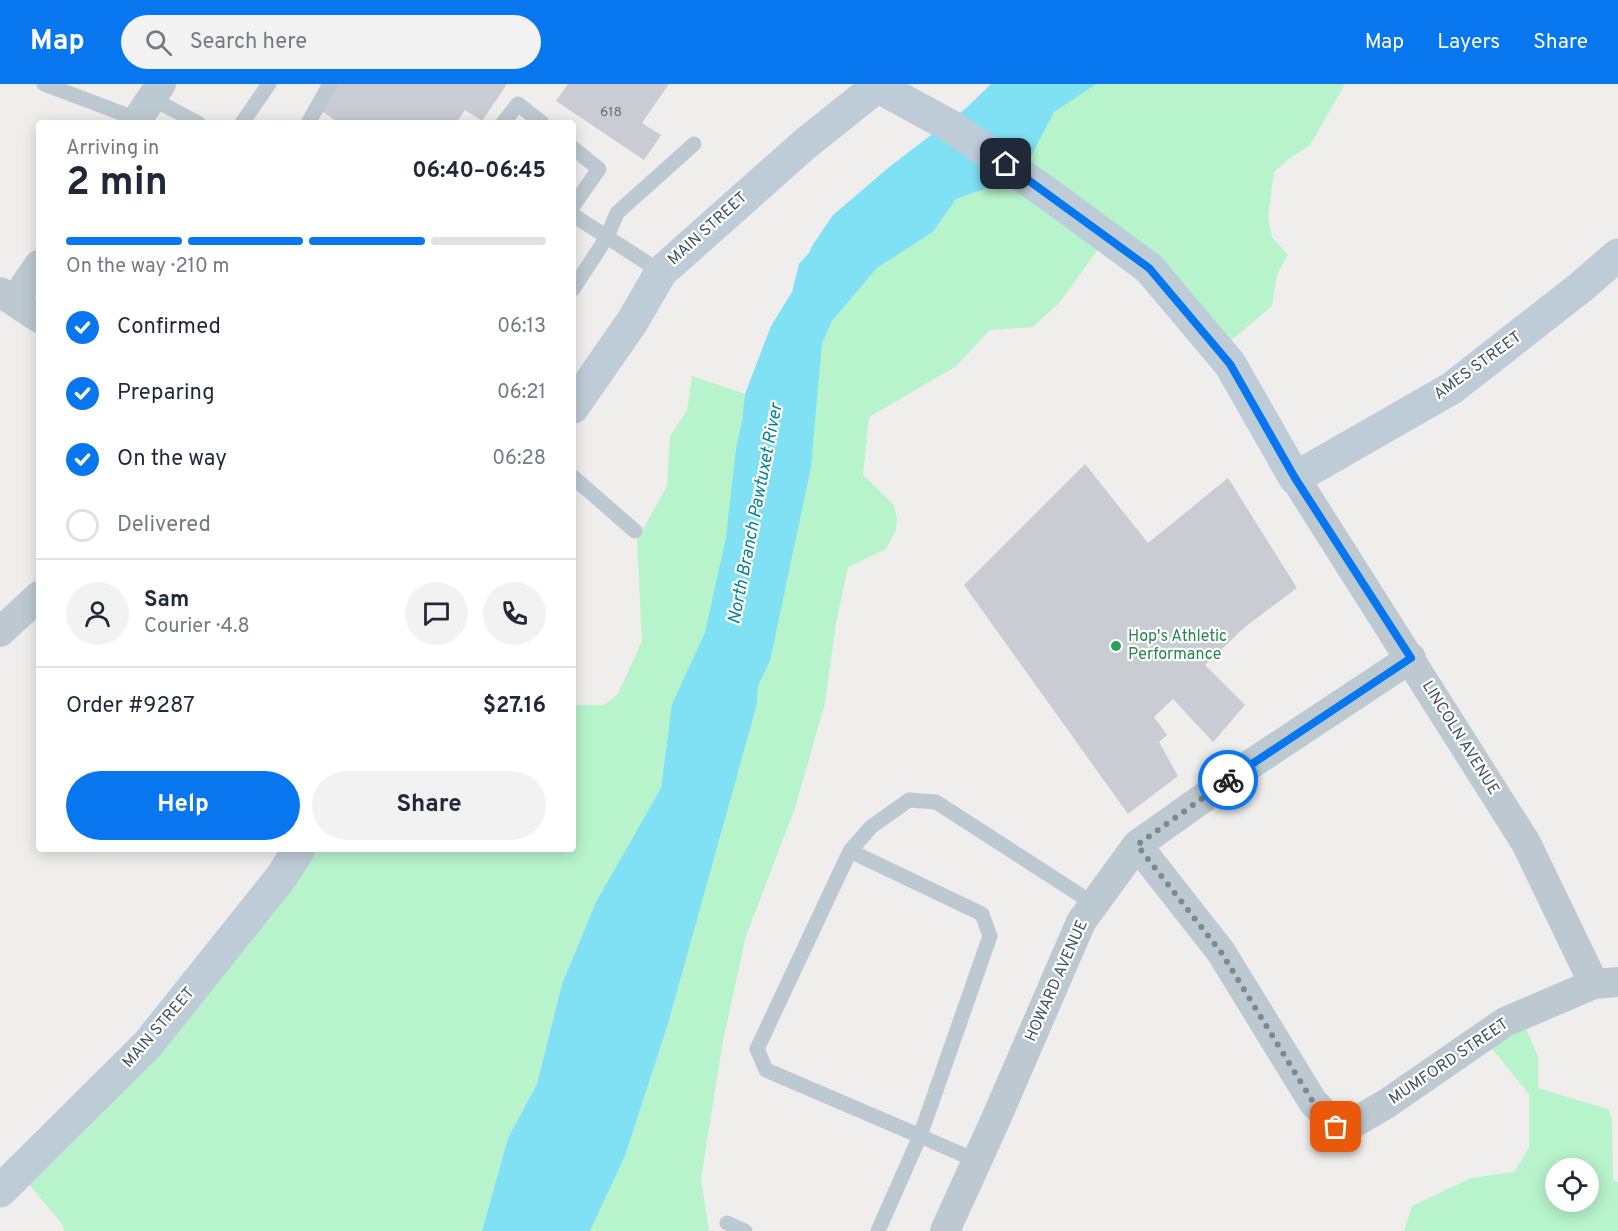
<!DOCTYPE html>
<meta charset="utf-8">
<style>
:root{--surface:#fff;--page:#f2f2f3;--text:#1f2937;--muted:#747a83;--line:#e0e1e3;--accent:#0877ef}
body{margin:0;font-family:Overpass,sans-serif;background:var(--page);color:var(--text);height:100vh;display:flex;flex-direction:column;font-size:22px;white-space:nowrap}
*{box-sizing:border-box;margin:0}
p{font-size:20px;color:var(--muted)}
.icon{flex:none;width:33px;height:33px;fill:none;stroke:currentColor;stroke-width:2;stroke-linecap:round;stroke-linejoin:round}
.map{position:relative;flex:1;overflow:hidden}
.drawer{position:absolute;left:36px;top:36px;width:540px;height:732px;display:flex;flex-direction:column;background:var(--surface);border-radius:6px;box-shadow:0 3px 15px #0003}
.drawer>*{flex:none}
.buttons{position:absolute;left:1545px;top:1074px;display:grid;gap:12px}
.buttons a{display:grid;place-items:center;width:54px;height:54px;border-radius:50%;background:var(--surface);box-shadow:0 3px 15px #0003;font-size:30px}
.pin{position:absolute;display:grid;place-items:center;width:51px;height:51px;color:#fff;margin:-26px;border-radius:12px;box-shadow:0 3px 9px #0006}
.courier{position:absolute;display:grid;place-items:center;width:60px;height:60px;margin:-30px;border:4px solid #0877ef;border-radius:50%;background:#fff;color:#222;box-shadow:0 2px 8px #0007}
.headline em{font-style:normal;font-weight:700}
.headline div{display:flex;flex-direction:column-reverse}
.headline{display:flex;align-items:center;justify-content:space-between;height:102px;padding:0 30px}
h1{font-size:39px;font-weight:700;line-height:45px}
.bar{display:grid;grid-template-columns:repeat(4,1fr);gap:9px 6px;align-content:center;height:72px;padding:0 30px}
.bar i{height:8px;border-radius:4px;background:var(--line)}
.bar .active{background:var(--accent)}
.bar p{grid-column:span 4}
.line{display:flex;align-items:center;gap:15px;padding:0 30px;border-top:2px solid var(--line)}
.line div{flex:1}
.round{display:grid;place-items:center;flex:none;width:63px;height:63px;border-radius:32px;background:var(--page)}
ol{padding:0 30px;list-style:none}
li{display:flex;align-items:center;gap:18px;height:66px}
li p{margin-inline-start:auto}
li .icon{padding:6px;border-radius:50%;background:var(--accent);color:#fff;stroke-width:4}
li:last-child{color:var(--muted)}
li i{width:33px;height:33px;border:3px solid var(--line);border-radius:50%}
.cta{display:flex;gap:12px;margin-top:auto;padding:12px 30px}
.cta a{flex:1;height:69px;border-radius:36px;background:var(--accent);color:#fff;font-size:24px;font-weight:700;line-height:69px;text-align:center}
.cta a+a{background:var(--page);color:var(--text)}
header{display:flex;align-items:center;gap:36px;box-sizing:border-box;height:84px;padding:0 30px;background:var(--accent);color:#fff}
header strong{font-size:28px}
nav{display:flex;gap:33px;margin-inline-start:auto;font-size:21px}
.search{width:420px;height:54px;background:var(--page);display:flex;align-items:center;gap:15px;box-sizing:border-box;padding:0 21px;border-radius:33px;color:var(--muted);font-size:22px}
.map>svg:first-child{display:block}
</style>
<header>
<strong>Map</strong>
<div class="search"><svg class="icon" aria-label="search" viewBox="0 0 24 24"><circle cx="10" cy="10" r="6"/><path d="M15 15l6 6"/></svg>Search here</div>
<nav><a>Map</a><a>Layers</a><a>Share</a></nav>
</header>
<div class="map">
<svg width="1618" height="1147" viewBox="0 0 1618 1147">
<rect width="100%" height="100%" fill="#f0eded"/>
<path fill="#b7f3cb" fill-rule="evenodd" d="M 1093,0 L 1345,0 L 1310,61 L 1289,75 L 1274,88 L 1268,133 L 1272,153 L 1288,171 L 1277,190 L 1272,222 L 1220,266 L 1106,154 L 1060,218 L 1033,243 L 990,246 L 955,283 L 869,333 L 863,391 L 894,421 L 897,435 L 896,446 L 886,465 L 848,483 L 836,539 L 825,619 L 795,724 L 746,852 L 723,956 L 701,1095 L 709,1147 L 590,1147 L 625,1072 L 668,940 L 757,620 L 758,602 L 770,577 L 822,259 L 832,237 L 877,184 L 933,148 L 956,115 L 1013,95 L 1057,22 Z
M 692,292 L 745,310 L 734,418 L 706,546 L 672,620 L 661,704 L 596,818 L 562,900 L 537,1000 L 508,1054 L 482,1147 L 64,1147 L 63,1141 L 18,1087 L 296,765 L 573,765 L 573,621 L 604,621 L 618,610 L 642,557 L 637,456 L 667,402 L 670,352 L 687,327 Z
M 1519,928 L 1538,973 L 1538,1004 L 1608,1025 L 1612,1035 L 1613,1096 L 1618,1098 L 1618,1147 L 1404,1147 L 1412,1122 L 1471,1094 L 1514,1088 L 1529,1064 L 1529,1010 L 1483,954 ZM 1556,1084 L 1588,1084 L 1588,1118 L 1556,1118 Z"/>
<path fill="#80e0f4" d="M 991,0 L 1096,0 L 1054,28 L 1024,86 L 1013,95 L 956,115 L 933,148 L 877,184 L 832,237 L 822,259 L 811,383 L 770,577 L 758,602 L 757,620 L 668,940 L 625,1072 L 590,1147 L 482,1147 L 508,1054 L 537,1000 L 562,900 L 596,818 L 661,704 L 672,620 L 705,548 L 726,453 L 736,365 L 742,337 L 745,310 L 771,242 L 792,208 L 799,180 L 809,169 L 812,162 L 833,131 L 888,84 L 965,25 Z"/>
<path fill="#c9ccd3" d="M 336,0 L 507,0 L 482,37 L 465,26 L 456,39 L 335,39 L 336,37 L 319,25 Z
M 568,0 L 669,0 L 642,39 L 661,51 L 644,76 L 556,17 Z
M 1085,380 L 1148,459 L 1228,394 L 1297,504 L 1246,542 L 1205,581 L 1245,621 L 1213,658 L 1173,615 L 1154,633 L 1167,651 L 1159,658 L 1178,692 L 1128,730 L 964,501 Z"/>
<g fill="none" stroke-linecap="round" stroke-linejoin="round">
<path stroke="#bcc9d1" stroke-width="15" d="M 44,0 L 137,35
M 151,14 L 198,39
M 242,39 L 269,0
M 308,39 L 330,0
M 503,39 L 518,20 L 542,39
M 573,64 L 599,85 L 573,122
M 573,131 L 661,188
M 573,205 L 607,153 L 617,129 L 694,60
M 573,393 L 635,447
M 850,767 L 982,830 L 990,852 L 920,1052 L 977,1077
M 727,1139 L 745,1147
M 878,1147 L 920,1052 L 766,986 L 757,965 L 850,767 L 871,743 L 909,716 L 936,718 L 1094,820"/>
<path stroke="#bcc9d1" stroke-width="30" d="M 135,39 L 161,0
M 0,208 L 39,234
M 14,217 L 39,181
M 1295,394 L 1526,759 L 1594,900
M 0,548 L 39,512
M 1137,761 L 1221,868 L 1313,1018 L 1337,1043 L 1345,1044 L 1386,1020 L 1505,938 L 1594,900 L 1618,898
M 945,1147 L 995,1037 L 1081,838 L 1137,761 L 1251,680 L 1411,574"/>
<path stroke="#beccd8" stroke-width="33" d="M 877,2 L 952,43 L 1047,109 L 1149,184 L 1230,280 L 1295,394 L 1452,304 L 1581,203 L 1618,171
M 573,323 L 632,238 L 661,188 L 805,60 L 880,0
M 0,1107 L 148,960 L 282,792 L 299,765"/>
</g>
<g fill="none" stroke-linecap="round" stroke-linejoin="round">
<path stroke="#80888f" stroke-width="6" stroke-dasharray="0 10.8" d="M 1228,696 L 1137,761 L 1221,868 L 1313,1018 L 1336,1043"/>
<path stroke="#0877ef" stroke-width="8" d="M 1006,80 L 1149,184 L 1230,280 L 1295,394 L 1411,574 L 1228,696"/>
</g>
<circle fill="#2e9e5b" stroke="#fff" stroke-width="2" cx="1116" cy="562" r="6"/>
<g text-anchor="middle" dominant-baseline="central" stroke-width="4.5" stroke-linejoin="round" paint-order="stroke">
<g font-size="14" fill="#65707a">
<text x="611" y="28">618</text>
</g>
<g font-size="16" fill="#44525c" stroke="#fff">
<text transform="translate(708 145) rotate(-42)">MAIN STREET</text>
<text transform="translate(1478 282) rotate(-36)">AMES STREET</text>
<text transform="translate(1460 654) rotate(58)">LINCOLN AVENUE</text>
<text transform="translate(1057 897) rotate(-66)">HOWARD AVENUE</text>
<text transform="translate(159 944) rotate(-49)">MAIN STREET</text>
<text transform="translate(1449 978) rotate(-34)">MUMFORD STREET</text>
</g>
<g font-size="16" fill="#27864d" stroke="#fff" text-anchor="start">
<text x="1128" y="553">Hop's Athletic<tspan x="1128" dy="18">Performance</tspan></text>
</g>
<g font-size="18" font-style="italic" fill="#03819b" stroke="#fff">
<text transform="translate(756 430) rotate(-79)">North Branch Pawtuxet River</text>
</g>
</g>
</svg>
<div class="buttons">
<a><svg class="icon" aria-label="locate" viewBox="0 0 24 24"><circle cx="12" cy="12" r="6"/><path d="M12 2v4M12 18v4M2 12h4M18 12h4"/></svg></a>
</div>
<div class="pin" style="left:1336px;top:1043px;background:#ea580c"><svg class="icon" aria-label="bag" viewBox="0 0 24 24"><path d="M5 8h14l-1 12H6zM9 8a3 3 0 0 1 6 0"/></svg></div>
<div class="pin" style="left:1006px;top:80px;background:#1f2937"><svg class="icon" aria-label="home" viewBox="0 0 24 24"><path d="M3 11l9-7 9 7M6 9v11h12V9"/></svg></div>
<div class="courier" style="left:1228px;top:696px"><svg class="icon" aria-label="bike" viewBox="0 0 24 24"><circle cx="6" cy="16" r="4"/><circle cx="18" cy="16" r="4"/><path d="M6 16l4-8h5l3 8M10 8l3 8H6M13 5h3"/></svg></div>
<section class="drawer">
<div class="headline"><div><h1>2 min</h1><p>Arriving in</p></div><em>06:40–06:45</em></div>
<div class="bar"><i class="active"></i><i class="active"></i><i class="active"></i><i></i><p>On the way · 210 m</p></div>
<ol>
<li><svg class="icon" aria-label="check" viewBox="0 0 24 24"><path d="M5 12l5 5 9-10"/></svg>Confirmed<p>06:13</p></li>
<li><svg class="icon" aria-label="check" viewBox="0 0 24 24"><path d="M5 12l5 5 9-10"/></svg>Preparing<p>06:21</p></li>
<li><svg class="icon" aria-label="check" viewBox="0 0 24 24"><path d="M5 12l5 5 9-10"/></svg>On the way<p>06:28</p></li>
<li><i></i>Delivered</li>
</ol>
<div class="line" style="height:108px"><a class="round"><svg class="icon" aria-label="person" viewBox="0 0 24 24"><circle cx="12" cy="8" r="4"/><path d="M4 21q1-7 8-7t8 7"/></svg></a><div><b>Sam</b><p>Courier · 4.8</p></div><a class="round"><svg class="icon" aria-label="chat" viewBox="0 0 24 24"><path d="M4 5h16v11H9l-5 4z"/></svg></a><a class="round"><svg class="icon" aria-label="phone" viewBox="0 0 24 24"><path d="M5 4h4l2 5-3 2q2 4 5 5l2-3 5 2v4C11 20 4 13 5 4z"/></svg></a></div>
<div class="line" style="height:78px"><div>Order #9287</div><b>$27.16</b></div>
<div class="cta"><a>Help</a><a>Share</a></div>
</section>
</div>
